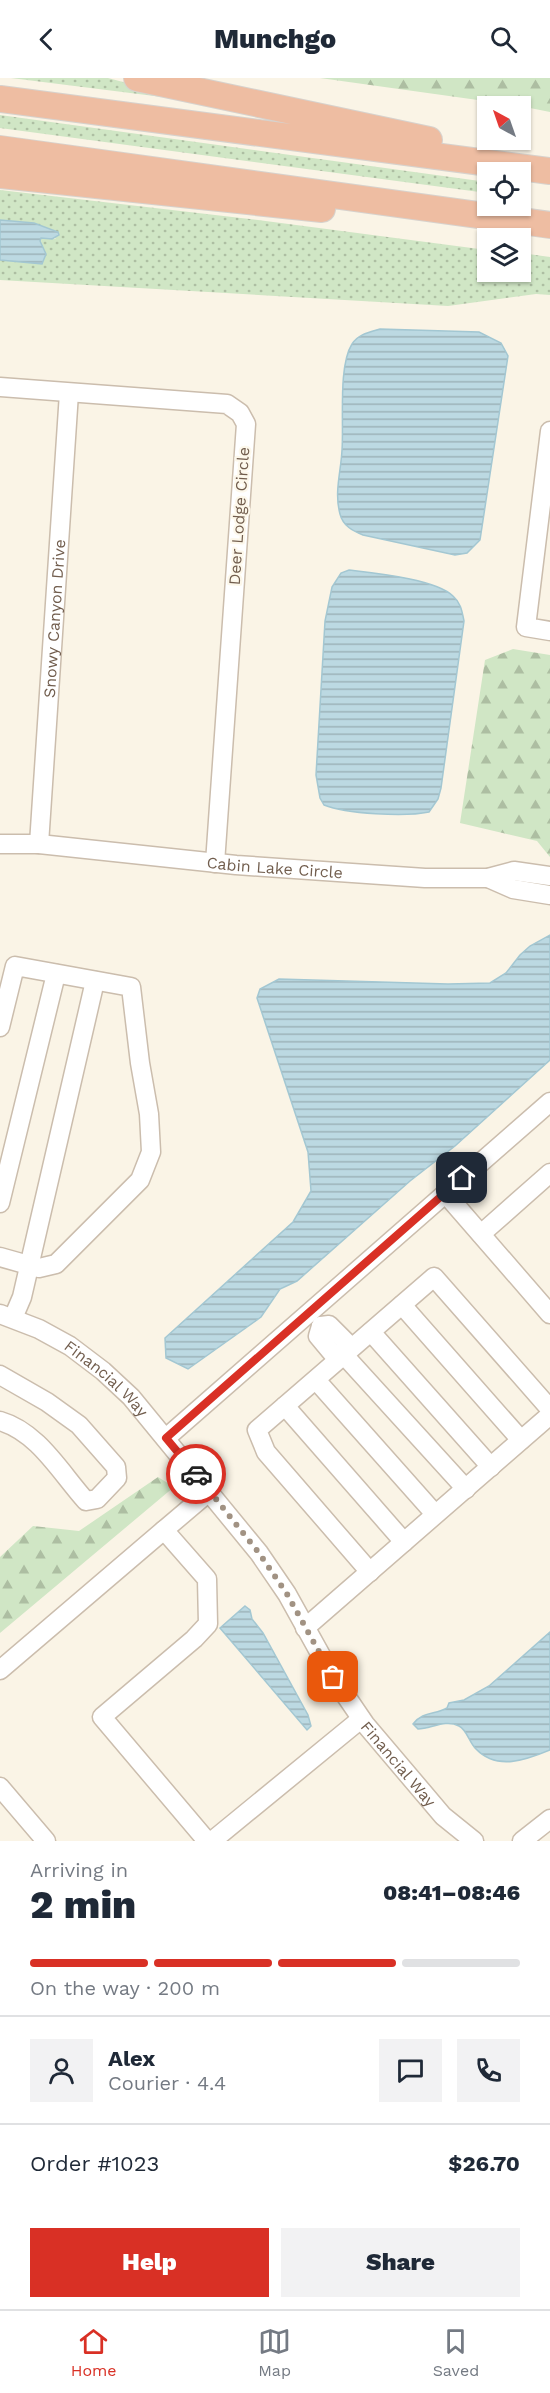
<!DOCTYPE html>
<meta charset="utf-8">
<style>
:root{--surface:#fff;--page:#f2f2f3;--text:#1f2937;--muted:#747a83;--line:#e0e1e3;--accent:#d93025}
body{margin:0;font-family:"Work Sans",sans-serif;background:var(--page);color:var(--text);height:100vh;display:flex;flex-direction:column;font-size:22px;white-space:nowrap}
*{box-sizing:border-box;margin:0}
p{font-size:20px;color:var(--muted)}
.icon{flex:none;width:33px;height:33px;fill:none;stroke:currentColor;stroke-width:2;stroke-linecap:round;stroke-linejoin:round}
.map{position:relative;height:1763px;overflow:hidden}
.panel{display:flex;flex-direction:column;background:var(--surface);flex:1}
.panel>*{flex:none}
.needle{width:39px;rotate:320deg}
.fabs{position:absolute;left:477px;top:18px;display:grid;gap:12px}
.fabs a{display:grid;place-items:center;width:54px;height:54px;border-radius:0px;background:var(--surface);box-shadow:0 2px 4px #0004;font-size:30px}
.pin{position:absolute;display:grid;place-items:center;width:51px;height:51px;color:#fff;margin:-26px;border-radius:12px;box-shadow:0 3px 9px #0006}
.courier{position:absolute;display:grid;place-items:center;width:60px;height:60px;margin:-30px;border:4px solid #d93025;border-radius:50%;background:#fff;color:#222;box-shadow:0 2px 8px #0007}
.summary em{font-style:normal;font-weight:800}
.summary div{display:flex;flex-direction:column-reverse}
.summary{display:flex;align-items:center;justify-content:space-between;height:102px;padding:0 30px}
h1{font-size:39px;font-weight:800;line-height:45px}
.bar{display:grid;grid-template-columns:repeat(4,1fr);gap:9px 6px;align-content:center;height:72px;padding:0 30px}
.bar i{height:8px;border-radius:4px;background:var(--line)}
.bar .on{background:var(--accent)}
.bar p{grid-column:span 4}
.line{display:flex;align-items:center;gap:15px;padding:0 30px;border-top:2px solid var(--line)}
.line div{flex:1}
.round{display:grid;place-items:center;flex:none;width:63px;height:63px;border-radius:0px;background:var(--page)}
.button{display:flex;gap:12px;margin-top:auto;padding:12px 30px}
.button a{flex:1;height:69px;border-radius:0px;background:var(--accent);color:#fff;font-size:24px;font-weight:800;line-height:69px;text-align:center}
.button a+a{background:var(--page);color:var(--text)}
header{display:flex;justify-content:space-between;align-items:center;height:78px;padding:0 30px;background:var(--surface);font-size:27px;font-weight:800}
.tab-bar{display:flex;justify-content:space-around;align-items:center;height:84px;border-top:2px solid var(--line);background:var(--surface);font-size:16px;color:var(--muted)}
.tab-bar a{display:grid;justify-items:center;gap:3px}
.tab-bar .on{color:var(--accent)}
.map>svg:first-child{display:block}
</style>
<header><svg class="icon" aria-label="back" viewBox="0 0 24 24"><path d="M15 5l-7 7 7 7"/></svg>Munchgo<svg class="icon" aria-label="search" viewBox="0 0 24 24"><circle cx="10" cy="10" r="6"/><path d="M15 15l6 6"/></svg></header>
<div class="map">
<svg width="550" height="1763" viewBox="0 0 550 1763">
<defs>
<pattern id="grass-dots" width="8" height="8" patternUnits="userSpaceOnUse" patternTransform="scale(1.5)"><rect width="8" height="8" fill="#d0e6c5"/><path d="M2 2h.1M6 6h.1" fill="none" stroke="#adbea2" stroke-width="1.8" stroke-linecap="round"/></pattern>
<pattern id="forest-firs" width="22" height="20" patternUnits="userSpaceOnUse" patternTransform="scale(1.5)"><rect width="22" height="20" fill="#d0e6c5"/><path d="M5 1l3.5 6h-7zM16 11l3.5 6h-7z" fill="#adbea2"/></pattern>
<pattern id="water-rules" width="6" height="5" patternUnits="userSpaceOnUse" patternTransform="scale(1.5)"><rect width="6" height="5" fill="#bcd9e2"/><path d="M0 2.5h6" fill="none" stroke="#9db3b9"/></pattern>
</defs>
<rect width="100%" height="100%" fill="#faf4e6"/>
<path fill="url(#grass-dots)" d="M 11,0 L 108,0 L 194,23 Z
M 0,37 L 487,104 L 487,115 L 0,50 Z
M 0,112 L 258,142 L 487,172 L 488,194 L 520,194 L 521,175 L 550,179 L 550,217 L 536,216 L 448,228 L 0,202 L 0,182 L 42,185 L 41,160 L 56,161 L 34,145 L 0,142 Z"/>
<path fill="url(#forest-firs)" d="M 320,0 L 550,0 L 550,34 L 520,28 Z
M 513,571 L 550,577 L 550,779 L 537,763 L 460,745 L 485,582 Z
M 158,1399 L 174,1409 L 0,1555 L 0,1479 L 33,1448 L 79,1453 Z"/>
<path fill="url(#water-rules)" stroke="#a3c7d2" stroke-width="1.5" d="M 0,142 L 34,145 L 58,154 L 59,157 L 52,161 L 41,160 L 40,163 L 46,176 L 42,186 L 0,182 Z
M 380,251 L 479,254 L 501,265 L 508,278 L 480,462 L 467,475 L 455,477 L 363,457 C 353,453 343,448 340,436 C 334,414 341,394 342,372 C 344,344 338,288 352,266 C 358,256 370,254 380,251 Z
M 349,492 C 374,495 436,501 453,518 C 461,525 462,533 464,543 L 441,710 L 438,721 L 429,734 C 405,739 346,736 324,727 L 320,720 L 316,697 L 325,543 L 332,509 L 341,495 Z
M 550,857 L 550,982 L 455,1068 L 410,1103 L 297,1203 L 280,1211 L 261,1239 L 188,1291 L 166,1280 L 165,1260 L 293,1144 L 311,1113 L 308,1074 L 257,920 L 260,911 L 279,901 L 448,906 L 490,905 L 506,895 L 520,877 L 530,868 Z
M 245,1528 L 250,1532 L 252,1541 L 263,1555 L 308,1637 L 311,1648 L 307,1652 L 220,1550 Z
M 550,1554 L 550,1672 C 526,1682 497,1693 476,1671 C 469,1664 467,1652 459,1648 C 445,1641 431,1651 418,1651 L 413,1646 C 423,1633 435,1637 447,1630 L 449,1625 L 464,1622 L 489,1608 Z"/>
<g fill="none" stroke-linecap="round" stroke-linejoin="round">
<g stroke="#cbbdad" stroke-width="21">
<g id="minor">
<path d="M 0,309 L 227,326 L 240,335 L 246,346 L 215,785"/>
<path d="M 550,353 L 526,549 L 550,553"/>
<path id="s1" d="M 0,766 L 39,766 L 236,787 L 425,800 L 488,800 L 514,793 L 550,798"/>
<path id="s2" d="M 39,766 L 69,315"/>
<path d="M 488,800 L 513,811 L 550,817"/>
<path d="M 0,949 L 15,888 L 131,909 L 140,985 L 149,1036 L 151,1074 L 140,1102 L 56,1186 L 39,1190 L 0,1179"/>
<path d="M 445,1115 L 550,1236"/>
<path d="M 0,1125 L 56,896"/>
<path d="M 481,1156 L 550,1095"/>
<path d="M 402,1227 L 521,1362"/>
<path id="s3" d="M 0,1236 L 39,1251 L 70,1268 L 103,1293 L 131,1319 L 259,1475 L 287,1516 L 333,1599 L 365,1646 L 443,1738 L 474,1763"/>
<path d="M 13,1240 L 22,1219 L 95,903"/>
<path d="M 321,1248 L 318,1258 L 333,1276 L 344,1277 L 466,1411"/>
<path d="M 321,1248 L 329,1247 L 347,1265 L 344,1277"/>
<path d="M 371,1254 L 491,1389"/>
<path d="M 0,1297 L 47,1324 L 79,1347 L 116,1389 L 117,1400 L 97,1421 L 86,1423 C 60,1394 38,1354 0,1343"/>
<path d="M 316,1302 L 435,1436"/>
<path d="M 285,1328 L 404,1464"/>
<path d="M 166,1360 L 550,1024"/>
<path d="M 164,1452 L 210,1413"/>
<path d="M 370,1494 L 266,1374 L 257,1352 L 434,1199 L 550,1331"/>
<path d="M 305,1550 L 550,1337"/>
<path d="M 0,1592 L 164,1452 L 207,1501 L 208,1546 L 194,1561 L 102,1639 L 207,1763"/>
<path d="M 0,1709 L 46,1763"/>
<path d="M 212,1763 L 361,1641"/>
<path d="M 522,1763 L 550,1741"/>
</g>
</g>
<g stroke="#d7d2cd" stroke-width="28">
<path id="highway" d="M 137,0 L 429,62
M 0,21 L 550,93
M 0,71 L 550,147
M 0,97 L 322,131"/>
</g>
<use href="#minor" stroke="#fff" stroke-width="18"/>
<use href="#highway" stroke="#eebda2" stroke-width="26"/>
</g>
<g fill="none" stroke-linecap="round" stroke-linejoin="round">
<path stroke="#a19283" stroke-width="6" stroke-dasharray="0 10.8" d="M 196,1396 L 259,1475 L 287,1516 L 333,1599"/>
<path stroke="#d93025" stroke-width="8" d="M 196,1396 L 166,1360 L 462,1100"/>
</g>
<g text-anchor="middle" dominant-baseline="central" stroke-width="4.5" stroke-linejoin="round" paint-order="stroke">
<g font-size="16" fill="#715d4d" stroke="#fdf8eb">
<text transform="translate(239 438) rotate(-86)">Deer Lodge Circle</text>
<text stroke="none"><textPath href="#s2" startOffset="226">Snowy Canyon Drive</textPath></text>
<text stroke="none"><textPath href="#s1" startOffset="276">Cabin Lake Circle</textPath></text>
<text stroke="none"><textPath href="#s3" startOffset="126">Financial Way</textPath></text>
<text stroke="none"><textPath href="#s3" startOffset="612">Financial Way</textPath></text>
</g>
</g>
</svg>
<div class="fabs">
<a><svg class="needle" viewBox="-14 -14 28 28"><path d="M0-13l5 13h-10z" fill="#e53935"/><path d="M0 13l5-13h-10z" fill="#747a83"/></svg></a>
<a><svg class="icon" aria-label="locate" viewBox="0 0 24 24"><circle cx="12" cy="12" r="6"/><path d="M12 2v4M12 18v4M2 12h4M18 12h4"/></svg></a>
<a><svg class="icon" aria-label="layers" viewBox="0 0 24 24"><path d="M12 4l9 5-9 5-9-5zM3 14l9 5 9-5"/></svg></a>
</div>
<div class="pin" style="left:333px;top:1599px;background:#ea580c"><svg class="icon" aria-label="bag" viewBox="0 0 24 24"><path d="M5 8h14l-1 12H6zM9 8a3 3 0 0 1 6 0"/></svg></div>
<div class="pin" style="left:462px;top:1100px;background:#1f2937"><svg class="icon" aria-label="home" viewBox="0 0 24 24"><path d="M3 11l9-7 9 7M6 9v11h12V9"/></svg></div>
<div class="courier" style="left:196px;top:1396px"><svg class="icon" aria-label="car" viewBox="0 0 24 24"><path d="M5 17H2v-5l4-1 3-4h7l3 4 3 1v5h-3M9 17h6M6 11h13"/><circle cx="7" cy="17" r="2"/><circle cx="17" cy="17" r="2"/></svg></div>
</div>
<section class="panel">
<div class="summary"><div><h1>2 min</h1><p>Arriving in</p></div><em>08:41–08:46</em></div>
<div class="bar"><i class="on"></i><i class="on"></i><i class="on"></i><i></i><p>On the way · 200 m</p></div>
<div class="line" style="height:108px"><a class="round"><svg class="icon" aria-label="person" viewBox="0 0 24 24"><circle cx="12" cy="8" r="4"/><path d="M4 21q1-7 8-7t8 7"/></svg></a><div><b>Alex</b><p>Courier · 4.4</p></div><a class="round"><svg class="icon" aria-label="chat" viewBox="0 0 24 24"><path d="M4 5h16v11H9l-5 4z"/></svg></a><a class="round"><svg class="icon" aria-label="phone" viewBox="0 0 24 24"><path d="M5 4h4l2 5-3 2q2 4 5 5l2-3 5 2v4C11 20 4 13 5 4z"/></svg></a></div>
<div class="line" style="height:78px"><div>Order #1023</div><b>$26.70</b></div>
<div class="button"><a>Help</a><a>Share</a></div>
</section>
<nav class="tab-bar">
<a class="on"><svg class="icon" aria-label="home" viewBox="0 0 24 24"><path d="M3 11l9-7 9 7M6 9v11h12V9"/></svg>Home</a>
<a><svg class="icon" aria-label="map" viewBox="0 0 24 24"><path d="M3 6l6-2 6 2 6-2v14l-6 2-6-2-6 2zM9 4v14M15 6v14"/></svg>Map</a>
<a><svg class="icon" aria-label="saved" viewBox="0 0 24 24"><path d="M7 4h10v16l-5-4-5 4z"/></svg>Saved</a>
</nav>
